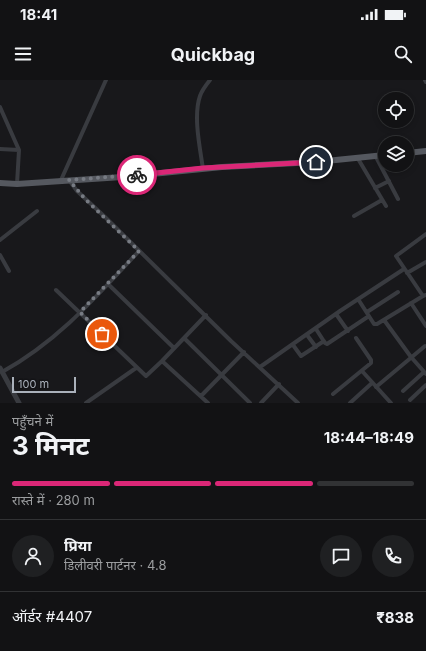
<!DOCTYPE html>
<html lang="hi">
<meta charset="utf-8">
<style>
:root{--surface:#121214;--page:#1f2022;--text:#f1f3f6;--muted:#9c9ea0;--line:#313234;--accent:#db2777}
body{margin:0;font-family:Inter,"Noto Sans Devanagari",sans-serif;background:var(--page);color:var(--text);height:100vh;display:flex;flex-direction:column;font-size:15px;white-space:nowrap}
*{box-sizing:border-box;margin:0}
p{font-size:13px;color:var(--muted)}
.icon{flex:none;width:22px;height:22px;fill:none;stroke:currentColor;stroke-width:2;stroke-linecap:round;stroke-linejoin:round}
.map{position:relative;height:323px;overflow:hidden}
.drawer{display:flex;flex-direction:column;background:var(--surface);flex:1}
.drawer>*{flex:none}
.tools{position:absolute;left:378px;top:12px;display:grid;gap:8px}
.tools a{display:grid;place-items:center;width:36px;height:36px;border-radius:50%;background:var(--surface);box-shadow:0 2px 6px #0003,0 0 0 1px var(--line);font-size:20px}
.scale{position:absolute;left:12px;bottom:10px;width:64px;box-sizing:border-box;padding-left:4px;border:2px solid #aab1bb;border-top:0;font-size:11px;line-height:14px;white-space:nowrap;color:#aab1bb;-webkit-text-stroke:3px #131316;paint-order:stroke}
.pin{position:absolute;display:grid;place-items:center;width:34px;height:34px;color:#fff;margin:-17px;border:2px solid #fff;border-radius:50%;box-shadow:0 1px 4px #0007}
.courier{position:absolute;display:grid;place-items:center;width:40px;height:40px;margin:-20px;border:3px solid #db2777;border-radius:50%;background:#fff;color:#222;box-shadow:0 1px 5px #0007}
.overview em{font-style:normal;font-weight:700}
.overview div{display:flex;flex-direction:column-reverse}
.overview{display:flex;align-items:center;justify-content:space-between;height:68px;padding:0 12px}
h1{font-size:26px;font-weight:700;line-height:30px}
.bar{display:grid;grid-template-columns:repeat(4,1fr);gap:6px 4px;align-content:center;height:48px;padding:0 12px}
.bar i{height:5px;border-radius:3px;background:var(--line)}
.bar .selected{background:var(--accent)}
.bar p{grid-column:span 4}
.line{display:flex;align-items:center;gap:10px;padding:0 12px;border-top:1px solid var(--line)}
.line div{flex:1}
.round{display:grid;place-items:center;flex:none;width:42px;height:42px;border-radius:21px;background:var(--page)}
.status{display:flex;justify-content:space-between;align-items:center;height:28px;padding:0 20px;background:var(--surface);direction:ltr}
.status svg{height:11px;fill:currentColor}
header{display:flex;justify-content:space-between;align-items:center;height:52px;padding:0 12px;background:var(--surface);font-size:18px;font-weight:700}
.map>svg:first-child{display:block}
</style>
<div class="status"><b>18:41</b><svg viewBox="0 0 49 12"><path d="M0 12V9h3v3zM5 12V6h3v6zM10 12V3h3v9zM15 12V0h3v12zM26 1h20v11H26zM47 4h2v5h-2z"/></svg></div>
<header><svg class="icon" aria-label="menu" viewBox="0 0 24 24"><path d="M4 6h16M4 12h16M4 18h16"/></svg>Quickbag<svg class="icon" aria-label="search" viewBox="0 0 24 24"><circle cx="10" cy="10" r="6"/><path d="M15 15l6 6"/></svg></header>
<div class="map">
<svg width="426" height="323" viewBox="0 0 426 323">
<rect width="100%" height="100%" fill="#18181b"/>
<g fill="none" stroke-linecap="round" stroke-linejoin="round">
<path stroke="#393b40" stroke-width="4" d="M 425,0 L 426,2
M 0,27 L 19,70 L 17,104
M 0,69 L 19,70
M 375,75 L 398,119
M 357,77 L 386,126
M 203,89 C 200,68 193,36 200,16 C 202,10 206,5 210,0
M 61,100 L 106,0
M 69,100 L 77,111 L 105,137 L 231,261 L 298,323
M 375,108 L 389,101
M 354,136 L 382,120
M 0,160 L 37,131
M 0,175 L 9,191
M 407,193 L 426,182
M 108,204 L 174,268
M 56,210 L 146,296 L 162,281 L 206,235
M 423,216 L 396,176 L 426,154
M 358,219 L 374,244 L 377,244 L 423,216 L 426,215
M 411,223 L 426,246
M 367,232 L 398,212
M 336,234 L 348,251
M 384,240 L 411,277 L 426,294
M 316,249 L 325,263 L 327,264 L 369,236
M 307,255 L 316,267
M 184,258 L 250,323
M 293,265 L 301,276 L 324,261
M 162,281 L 208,323
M 260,287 L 340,231 L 404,189
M 362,291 L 391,323
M 2,292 C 58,261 96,217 139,171
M 376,307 L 425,266
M 403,311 L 424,292
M 333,314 L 371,283 L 371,280 L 356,258
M 201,316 L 244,272
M 410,320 L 426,305
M 86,323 L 136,288
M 261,323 L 279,304
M 350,323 L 372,303"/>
<path stroke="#393b40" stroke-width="5" d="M 0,288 L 19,323"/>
<path stroke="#55585f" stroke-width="6" d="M 407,73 L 426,71
M 0,103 L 17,104 L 122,97 L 222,87 L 316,82 L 385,75"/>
</g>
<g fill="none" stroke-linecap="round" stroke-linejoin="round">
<path stroke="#777b83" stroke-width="4" stroke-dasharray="0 7.2" d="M 102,254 L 80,232 L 139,171 L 85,119 L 69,100 L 137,95"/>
<path stroke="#db2777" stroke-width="5" d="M 137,95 L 203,88 L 316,82"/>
</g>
</svg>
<div class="tools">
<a><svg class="icon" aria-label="locate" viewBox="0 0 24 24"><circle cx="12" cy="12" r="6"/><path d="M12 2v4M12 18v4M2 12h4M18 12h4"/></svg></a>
<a><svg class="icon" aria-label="layers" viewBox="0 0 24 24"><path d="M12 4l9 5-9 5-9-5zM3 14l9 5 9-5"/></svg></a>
</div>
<div class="scale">100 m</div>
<div class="pin" style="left:102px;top:254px;background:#ea580c"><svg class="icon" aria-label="bag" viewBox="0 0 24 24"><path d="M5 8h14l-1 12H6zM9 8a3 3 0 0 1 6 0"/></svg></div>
<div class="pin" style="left:316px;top:82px;background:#1f2937"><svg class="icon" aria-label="home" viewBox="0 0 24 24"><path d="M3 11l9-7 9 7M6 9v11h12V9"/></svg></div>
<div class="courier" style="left:137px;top:95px"><svg class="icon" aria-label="bike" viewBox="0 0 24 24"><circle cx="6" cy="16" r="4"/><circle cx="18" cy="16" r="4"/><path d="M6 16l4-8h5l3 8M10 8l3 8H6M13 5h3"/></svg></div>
</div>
<section class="drawer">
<div class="overview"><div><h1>3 मिनट</h1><p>पहुँचने में</p></div><em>18:44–18:49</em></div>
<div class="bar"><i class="selected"></i><i class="selected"></i><i class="selected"></i><i></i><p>रास्ते में · 280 m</p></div>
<div class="line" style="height:72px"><a class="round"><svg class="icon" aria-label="person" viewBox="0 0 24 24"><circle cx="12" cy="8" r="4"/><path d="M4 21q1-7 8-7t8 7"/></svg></a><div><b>प्रिया</b><p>डिलीवरी पार्टनर · 4.8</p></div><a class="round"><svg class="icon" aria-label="chat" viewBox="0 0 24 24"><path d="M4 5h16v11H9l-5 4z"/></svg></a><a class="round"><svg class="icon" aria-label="phone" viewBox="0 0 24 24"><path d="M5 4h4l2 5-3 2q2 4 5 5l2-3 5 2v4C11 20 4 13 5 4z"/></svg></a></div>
<div class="line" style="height:52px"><div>ऑर्डर #4407</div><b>₹838</b></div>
</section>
